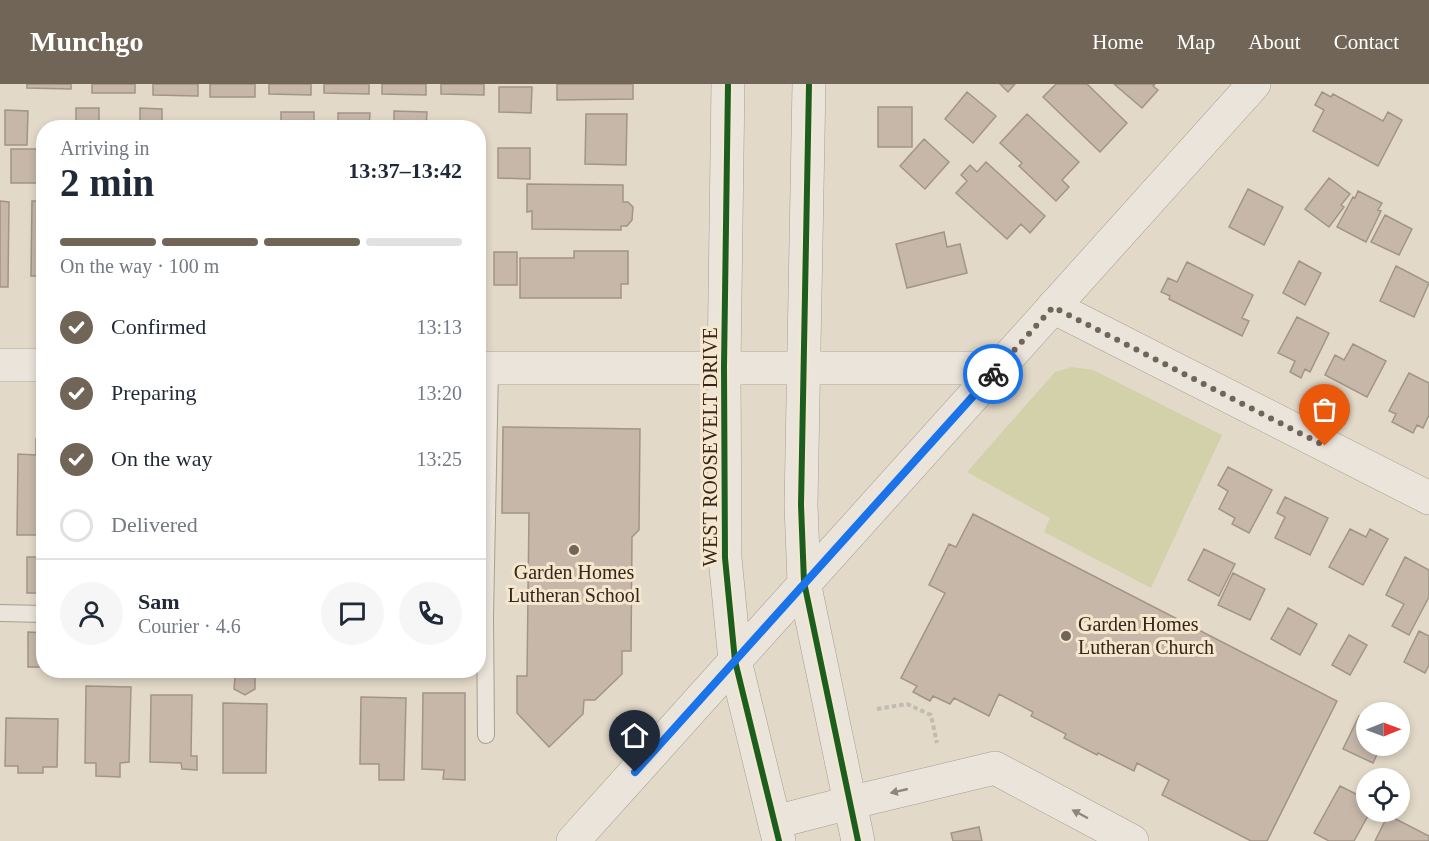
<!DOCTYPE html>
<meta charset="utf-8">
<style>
:root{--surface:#fff;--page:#f6f6f7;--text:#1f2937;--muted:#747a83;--line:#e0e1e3;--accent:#716558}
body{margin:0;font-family:Georgia,serif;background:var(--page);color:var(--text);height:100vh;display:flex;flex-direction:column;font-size:22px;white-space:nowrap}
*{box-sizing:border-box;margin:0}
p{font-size:20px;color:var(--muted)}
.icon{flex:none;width:33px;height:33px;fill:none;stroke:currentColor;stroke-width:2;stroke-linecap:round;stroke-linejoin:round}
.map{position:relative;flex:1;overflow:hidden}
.panel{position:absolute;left:36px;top:36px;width:450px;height:558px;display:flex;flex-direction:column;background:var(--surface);border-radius:24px;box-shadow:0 3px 9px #0003}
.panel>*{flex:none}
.needle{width:39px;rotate:89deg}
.tools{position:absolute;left:1356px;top:618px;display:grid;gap:12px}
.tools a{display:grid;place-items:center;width:54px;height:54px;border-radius:50%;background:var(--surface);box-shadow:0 3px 9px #0003;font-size:30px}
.pin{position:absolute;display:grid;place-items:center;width:51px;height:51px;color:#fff;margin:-62px -26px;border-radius:50% 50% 50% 0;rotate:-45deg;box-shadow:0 0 6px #0007}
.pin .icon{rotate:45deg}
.courier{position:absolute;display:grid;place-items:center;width:60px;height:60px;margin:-30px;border:4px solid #1a73e8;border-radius:50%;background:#fff;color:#222;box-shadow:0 2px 8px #0007}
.overview em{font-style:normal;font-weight:600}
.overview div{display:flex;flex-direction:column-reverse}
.overview{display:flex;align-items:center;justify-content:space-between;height:102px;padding:0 24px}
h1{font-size:39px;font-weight:600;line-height:45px}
.bar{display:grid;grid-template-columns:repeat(4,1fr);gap:9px 6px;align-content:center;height:72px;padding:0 24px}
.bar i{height:8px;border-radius:4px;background:var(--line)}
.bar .active{background:var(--accent)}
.bar p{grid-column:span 4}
.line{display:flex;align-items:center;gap:15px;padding:0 24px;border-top:2px solid var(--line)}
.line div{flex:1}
.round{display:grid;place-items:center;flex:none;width:63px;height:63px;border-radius:32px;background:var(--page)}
ol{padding:0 24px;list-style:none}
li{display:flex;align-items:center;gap:18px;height:66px}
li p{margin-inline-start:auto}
li .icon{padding:6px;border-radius:50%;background:var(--accent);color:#fff;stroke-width:4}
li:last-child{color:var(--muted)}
li i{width:33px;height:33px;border:3px solid var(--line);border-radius:50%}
header{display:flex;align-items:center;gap:36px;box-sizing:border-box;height:84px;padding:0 30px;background:var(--accent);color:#fff}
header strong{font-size:28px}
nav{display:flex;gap:33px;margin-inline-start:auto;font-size:21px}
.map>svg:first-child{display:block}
</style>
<header>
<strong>Munchgo</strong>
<nav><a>Home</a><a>Map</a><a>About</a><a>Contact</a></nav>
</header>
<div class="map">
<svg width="1429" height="757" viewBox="0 0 1429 757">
<rect width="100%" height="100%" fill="#e2d9c8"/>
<path fill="#d3d1aa" d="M 1072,283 L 1093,286 L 1222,351 L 1151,504 L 1044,448 L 1050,434 L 967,388 L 1055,288 Z"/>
<path fill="#c6b7a9" stroke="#a29488" stroke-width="1.5" d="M 27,0 L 71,0 L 71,5 L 27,4 Z
M 92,0 L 135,0 L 135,9 L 92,9 Z
M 153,0 L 198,0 L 198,12 L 153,11 Z
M 210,0 L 255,0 L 255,13 L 210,13 Z
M 269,0 L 311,0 L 311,11 L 269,10 Z
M 324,0 L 369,0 L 369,10 L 324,9 Z
M 382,0 L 426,0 L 426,11 L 382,10 Z
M 441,0 L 484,0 L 484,11 L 441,10 Z
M 557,0 L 633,0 L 633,15 L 557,16 Z
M 1000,0 L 1015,0 L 1008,8 Z
M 1056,0 L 1087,0 L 1127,39 L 1100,68 L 1043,13 Z
M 1114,0 L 1155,0 L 1153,2 L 1158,6 L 1142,24 Z
M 499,3 L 532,3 L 531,29 L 499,28 Z
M 967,8 L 996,32 L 973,59 L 945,35 Z
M 1322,8 L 1331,13 L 1333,10 L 1383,37 L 1388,28 L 1402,36 L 1378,82 L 1313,47 L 1324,26 L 1315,21 Z
M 878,23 L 912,23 L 912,63 L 878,63 Z
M 76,24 L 99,24 L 99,44 L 76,44 Z
M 140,24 L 162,25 L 162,44 L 140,44 Z
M 5,26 L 28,27 L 27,61 L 5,61 Z
M 394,27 L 427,28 L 426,44 L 394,44 Z
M 281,28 L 314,28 L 314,44 L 281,44 Z
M 338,29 L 370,29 L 369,44 L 338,44 Z
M 586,30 L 627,30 L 626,81 L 585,80 Z
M 1027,30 L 1079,78 L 1062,96 L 1069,103 L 1056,117 L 1019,82 L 1022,79 L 1000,59 Z
M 924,55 L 949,78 L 925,105 L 900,82 Z
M 498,64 L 530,64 L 530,95 L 498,94 Z
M 11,65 L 43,65 L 42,99 L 11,99 Z
M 986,78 L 1045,132 L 1030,149 L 1021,140 L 1007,155 L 956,109 L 967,97 L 961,91 L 970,81 L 977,88 Z
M 1329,94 L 1350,110 L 1341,121 L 1344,123 L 1329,143 L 1305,125 Z
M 527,100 L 623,101 L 623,118 L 628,118 L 633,123 L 632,136 L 627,142 L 621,142 L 621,146 L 532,145 L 532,127 L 527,128 Z
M 1248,105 L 1283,123 L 1264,161 L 1229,143 Z
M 1358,107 L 1382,119 L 1378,126 L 1381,127 L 1366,158 L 1337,143 L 1353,113 L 1355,114 Z
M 0,117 L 9,118 L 8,203 L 0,203 Z
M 32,117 L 44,117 L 44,192 L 31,192 Z
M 478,119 L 482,119 L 482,206 L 478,206 Z
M 1385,131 L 1412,145 L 1399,171 L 1371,158 Z
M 944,148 L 947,163 L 960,160 L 967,189 L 907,204 L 896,160 Z
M 574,167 L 628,167 L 628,200 L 621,200 L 621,214 L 520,214 L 520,174 L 574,174 Z
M 494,168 L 517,168 L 517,201 L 494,201 Z
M 1299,177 L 1321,189 L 1305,221 L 1283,209 Z
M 1187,178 L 1253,211 L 1242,234 L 1249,237 L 1242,252 L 1169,215 L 1170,212 L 1161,208 L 1168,194 L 1177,198 Z
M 1396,182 L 1429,199 L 1414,233 L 1380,217 Z
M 1297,233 L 1329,249 L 1310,288 L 1305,285 L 1301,294 L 1290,288 L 1295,277 L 1278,269 Z
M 1353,260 L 1386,277 L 1367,313 L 1325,291 L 1335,271 L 1344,276 Z
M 1409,289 L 1429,299 L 1429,331 L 1423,344 L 1417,341 L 1413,349 L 1392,338 L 1396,330 L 1389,327 Z
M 503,343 L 640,345 L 639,446 L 632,453 L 631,567 L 622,567 L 622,590 L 595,616 L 584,616 L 583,630 L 549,663 L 517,629 L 517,592 L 527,592 L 529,429 L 502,429 Z
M 36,355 L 44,355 L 44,451 L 17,451 L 18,370 L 36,371 Z
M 1228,383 L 1272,406 L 1249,449 L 1232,440 L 1235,434 L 1219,425 L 1228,407 L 1218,401 Z
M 1285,413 L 1328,434 L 1310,471 L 1275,454 L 1285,433 L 1277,429 Z
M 973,430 L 1337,617 L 1267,757 L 1251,757 L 1162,711 L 1169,696 L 1137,679 L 1134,687 L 1098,669 L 1097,671 L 1064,654 L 1066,650 L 1031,632 L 1033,628 L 999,610 L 989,632 L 954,614 L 950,620 L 933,612 L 930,617 L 913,608 L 917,602 L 901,594 L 945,509 L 929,501 L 949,460 L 956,463 Z
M 1350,445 L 1366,453 L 1370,445 L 1388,455 L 1363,501 L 1329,483 Z
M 1204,465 L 1235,480 L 1219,512 L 1188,496 Z
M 27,473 L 44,473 L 44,509 L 27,509 Z
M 1405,473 L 1429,486 L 1429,513 L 1409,551 L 1392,542 L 1404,520 L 1386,511 Z
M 1233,489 L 1265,505 L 1250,536 L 1218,521 Z
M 1288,524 L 1317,540 L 1300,571 L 1271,555 Z
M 1419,547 L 1429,552 L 1429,581 L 1425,589 L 1404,578 Z
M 28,548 L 44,549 L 44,583 L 28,583 Z
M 1349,551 L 1367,561 L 1350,591 L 1332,581 Z
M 244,587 L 255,593 L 255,605 L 245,611 L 234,605 L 235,593 Z
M 86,602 L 131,603 L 129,678 L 120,679 L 120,693 L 96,692 L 96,679 L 85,679 Z
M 423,609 L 465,609 L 465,696 L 443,695 L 444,686 L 422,685 Z
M 151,611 L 192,611 L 191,672 L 197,672 L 197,686 L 182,685 L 181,679 L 150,678 Z
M 361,613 L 406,614 L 404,696 L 379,696 L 379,680 L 360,680 Z
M 223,619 L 267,620 L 266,689 L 223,689 Z
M 1359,632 L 1366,636 L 1366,662 L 1381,662 L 1373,679 L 1343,665 Z
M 6,634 L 58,635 L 57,683 L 43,683 L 43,689 L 18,689 L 18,682 L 5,682 Z
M 1340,702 L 1366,715 L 1366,728 L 1370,728 L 1354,757 L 1329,757 L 1314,749 Z
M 1388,731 L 1429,752 L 1429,757 L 1375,757 Z
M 979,743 L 982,757 L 953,757 L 951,749 Z"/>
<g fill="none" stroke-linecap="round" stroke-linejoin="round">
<g stroke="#a79e92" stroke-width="18">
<path id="service" d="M 0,529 L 44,530
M 486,651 L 485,532 L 490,284"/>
</g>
<g stroke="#a79e92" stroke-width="34">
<path id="minor" d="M 728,0 L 724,283 L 725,474 L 735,577 L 779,757
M 809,0 L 801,421 L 804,498 L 858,757
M 1053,223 L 1429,414
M 0,281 L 44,281
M 478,284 L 999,284
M 775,738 L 849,719 L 995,684 L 1132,757"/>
</g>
<g stroke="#a79e92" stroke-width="34">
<path id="tertiary" d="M 573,757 L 1254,0"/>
</g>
<path stroke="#c2bbb2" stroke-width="4" stroke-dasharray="4.5 3" stroke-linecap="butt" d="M 877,625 L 907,620 L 931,631 L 937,659"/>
<use href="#service" stroke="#eae4db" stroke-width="16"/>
<use href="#minor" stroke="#eae4db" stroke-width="33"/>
<use href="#tertiary" stroke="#eae4db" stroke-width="33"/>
<g stroke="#f5e7cd" stroke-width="10">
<path id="cycleway" d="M 728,0 L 724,283 L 725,474 L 735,577 L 779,757
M 809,0 L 801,421 L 804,498 L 858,757"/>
</g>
<use href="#cycleway" stroke="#1b5e20" stroke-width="6"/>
</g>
<defs><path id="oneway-solid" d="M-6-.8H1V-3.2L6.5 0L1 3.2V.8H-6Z" transform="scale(1.5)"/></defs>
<g fill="#8f857c">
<use href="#oneway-solid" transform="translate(899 707) rotate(167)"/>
<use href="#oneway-solid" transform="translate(1080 730) rotate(-152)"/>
</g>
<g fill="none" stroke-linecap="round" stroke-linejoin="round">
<path stroke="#716558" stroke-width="6" stroke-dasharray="0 10.8" d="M 993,290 L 1053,223 L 1325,362"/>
<path stroke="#1a73e8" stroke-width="8" d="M 635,688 L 993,290"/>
</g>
<g fill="#716558" stroke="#f5e7cd" stroke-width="2">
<circle cx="574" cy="466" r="6"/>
<circle cx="1066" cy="552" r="6"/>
</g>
<g text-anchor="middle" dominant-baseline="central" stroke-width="6" stroke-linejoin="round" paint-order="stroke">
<g font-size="20" fill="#34261c" stroke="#f5e7cd">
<text transform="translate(710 363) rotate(-90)">WEST ROOSEVELT DRIVE</text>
</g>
<g font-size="20" fill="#34261c" stroke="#f5e7cd">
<text x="574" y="488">Garden Homes<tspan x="574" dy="23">Lutheran School</tspan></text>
<text x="1078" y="540" text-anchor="start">Garden Homes<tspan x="1078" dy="23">Lutheran Church</tspan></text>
</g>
</g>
</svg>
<div class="tools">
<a><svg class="needle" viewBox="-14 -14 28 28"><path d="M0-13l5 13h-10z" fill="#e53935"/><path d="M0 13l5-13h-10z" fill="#747a83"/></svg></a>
<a><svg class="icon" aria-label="locate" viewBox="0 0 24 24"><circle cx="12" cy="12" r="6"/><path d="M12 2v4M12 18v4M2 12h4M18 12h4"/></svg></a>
</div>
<div class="pin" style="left:1325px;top:362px;background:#ea580c"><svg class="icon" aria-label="bag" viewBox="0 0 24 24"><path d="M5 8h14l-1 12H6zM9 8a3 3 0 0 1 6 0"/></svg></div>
<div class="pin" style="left:635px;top:688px;background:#1f2937"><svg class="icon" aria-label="home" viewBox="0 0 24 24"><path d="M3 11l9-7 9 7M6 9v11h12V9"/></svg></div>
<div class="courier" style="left:993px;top:290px"><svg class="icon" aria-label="bike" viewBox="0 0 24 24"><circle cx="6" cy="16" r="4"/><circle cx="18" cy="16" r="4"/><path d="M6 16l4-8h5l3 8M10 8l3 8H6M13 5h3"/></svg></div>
<section class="panel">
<div class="overview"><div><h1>2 min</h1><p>Arriving in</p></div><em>13:37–13:42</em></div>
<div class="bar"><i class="active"></i><i class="active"></i><i class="active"></i><i></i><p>On the way · 100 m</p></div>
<ol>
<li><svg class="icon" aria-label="check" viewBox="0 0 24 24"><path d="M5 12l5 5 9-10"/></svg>Confirmed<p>13:13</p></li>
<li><svg class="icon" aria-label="check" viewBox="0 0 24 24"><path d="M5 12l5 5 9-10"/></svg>Preparing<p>13:20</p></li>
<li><svg class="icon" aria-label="check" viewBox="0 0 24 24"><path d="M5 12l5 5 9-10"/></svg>On the way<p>13:25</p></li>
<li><i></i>Delivered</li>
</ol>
<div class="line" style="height:108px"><a class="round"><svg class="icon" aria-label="person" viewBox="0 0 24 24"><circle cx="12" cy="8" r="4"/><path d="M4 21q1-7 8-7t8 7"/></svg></a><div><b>Sam</b><p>Courier · 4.6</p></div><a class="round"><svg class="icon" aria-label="chat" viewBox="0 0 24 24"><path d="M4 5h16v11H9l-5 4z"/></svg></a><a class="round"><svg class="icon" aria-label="phone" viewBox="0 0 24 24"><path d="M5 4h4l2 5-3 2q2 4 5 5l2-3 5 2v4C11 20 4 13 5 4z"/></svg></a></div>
</section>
</div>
